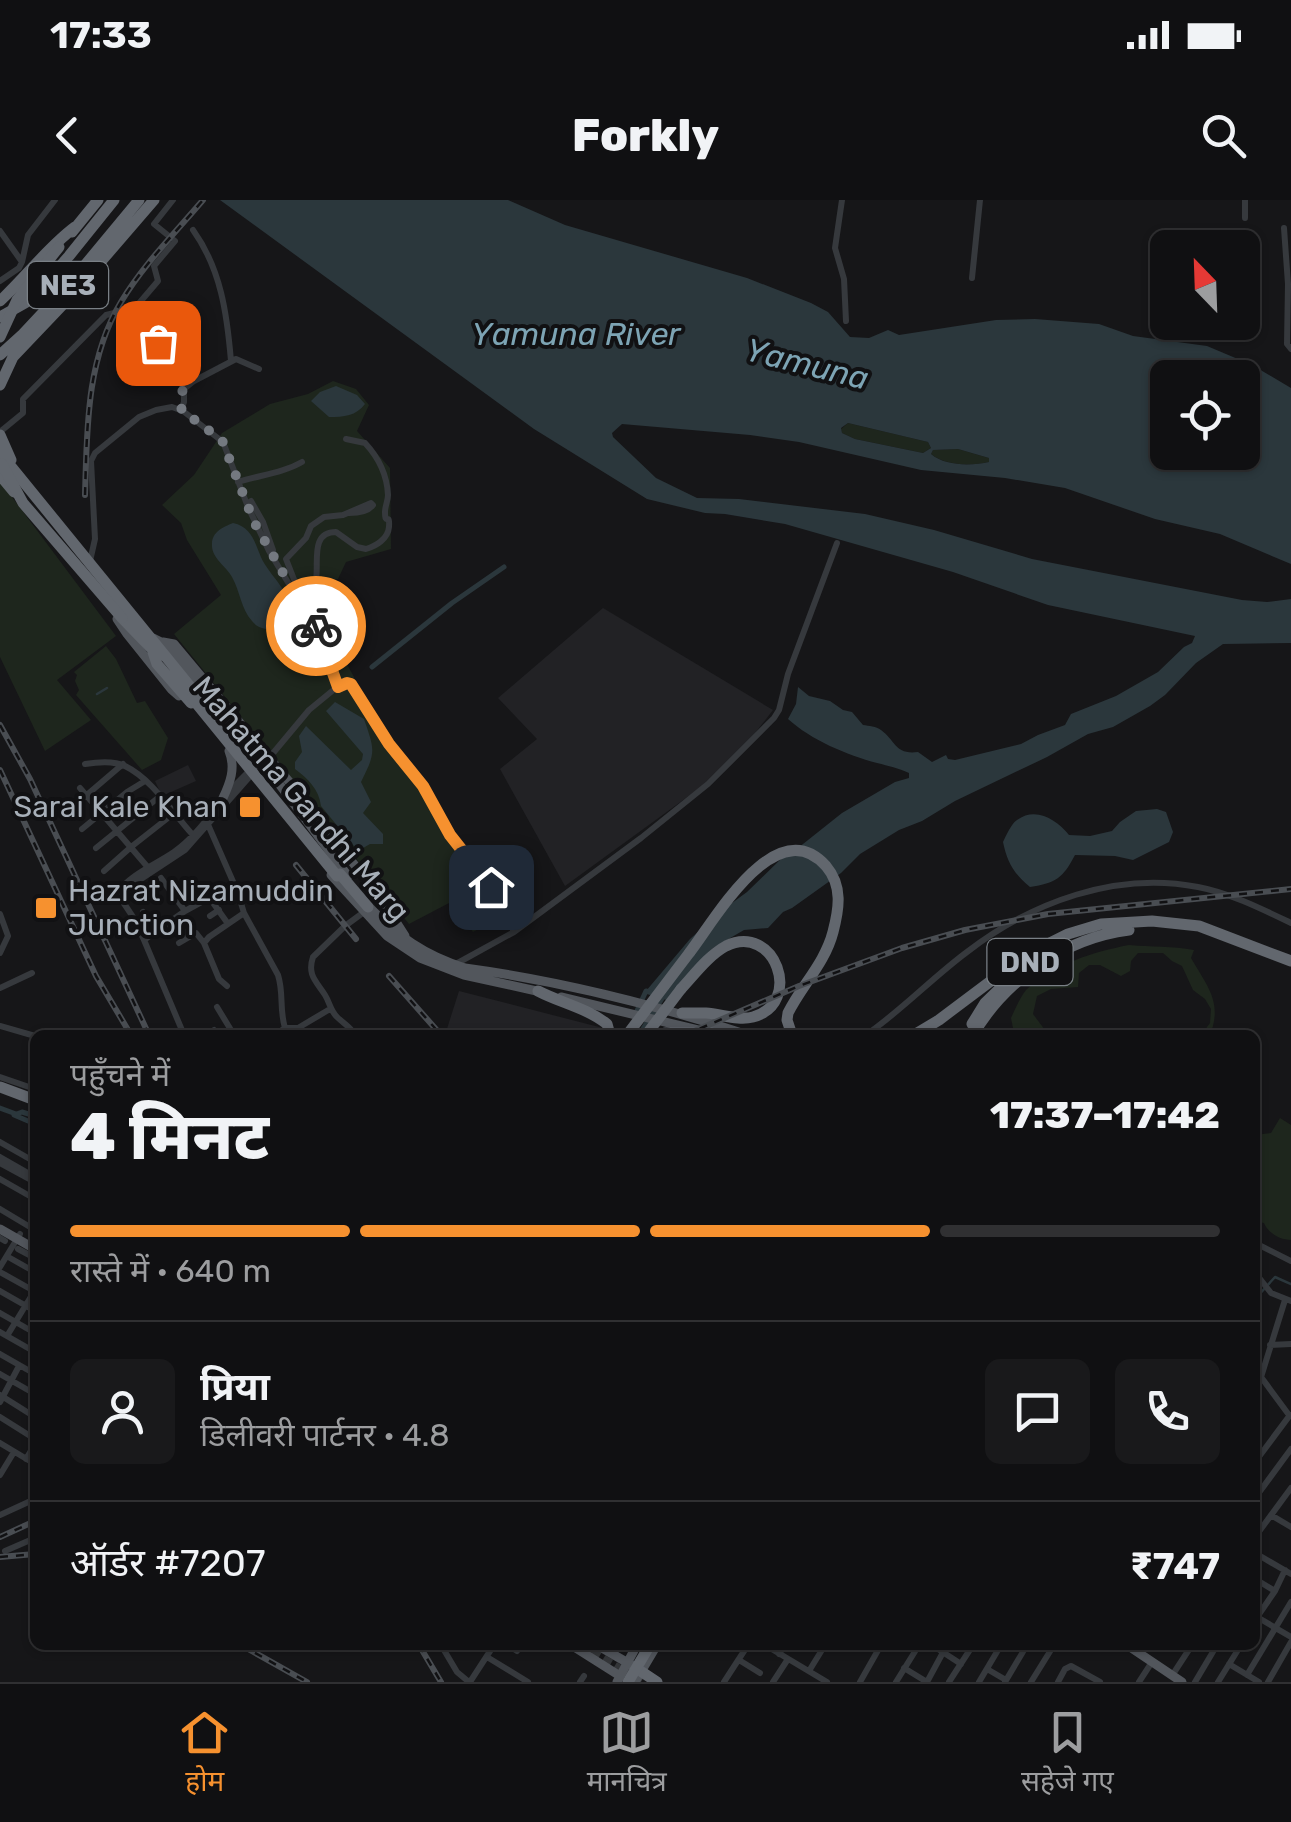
<!DOCTYPE html>
<html lang="hi">
<meta charset="utf-8">
<style>
:root{--surface:#101012;--page:#19191b;--text:#f1f3f6;--muted:#9c9d9f;--line:#303032;--accent:#f6912f}
body{margin:0;font-family:Rubik,"Noto Sans Devanagari",sans-serif;background:var(--page);color:var(--text);height:100vh;display:flex;flex-direction:column;font-size:38px;white-space:nowrap}
*{box-sizing:border-box;margin:0}
p{font-size:32px;color:var(--muted)}
.icon{flex:none;width:55px;height:55px;fill:none;stroke:currentColor;stroke-width:2;stroke-linecap:round;stroke-linejoin:round}
.map{position:relative;flex:1;overflow:hidden}
.sheet{position:absolute;left:30px;top:830px;width:1230px;height:620px;display:flex;flex-direction:column;background:var(--surface);border-radius:15px;box-shadow:0 2px 8px #0004,0 0 0 2px var(--line)}
.sheet>*{flex:none}
.needle{width:65px;rotate:337deg}
.buttons{position:absolute;left:1150px;top:30px;display:grid;gap:20px}
.buttons a{display:grid;place-items:center;width:110px;height:110px;border-radius:15px;background:var(--surface);box-shadow:0 2px 8px #0004,0 0 0 2px var(--line);font-size:50px}
.pin{position:absolute;display:grid;place-items:center;width:85px;height:85px;color:#fff;margin:-42px;border-radius:20px;box-shadow:0 5px 15px #0006}
.courier{position:absolute;display:grid;place-items:center;width:100px;height:100px;margin:-50px;border:8px solid #f6912f;border-radius:50%;background:#fff;color:#222;box-shadow:0 2px 12px #0007}
.head em{font-style:normal;font-weight:800}
.head div{display:flex;flex-direction:column-reverse}
.head{display:flex;align-items:center;justify-content:space-between;height:170px;padding:0 40px}
h1{font-size:65px;font-weight:800;line-height:75px}
.bar{display:grid;grid-template-columns:repeat(4,1fr);gap:15px 10px;align-content:center;height:120px;padding:0 40px}
.bar i{height:12px;border-radius:8px;background:var(--line)}
.bar .selected{background:var(--accent)}
.bar p{grid-column:span 4}
.line{display:flex;align-items:center;gap:25px;padding:0 40px;border-top:2px solid var(--line)}
.line div{flex:1}
.round{display:grid;place-items:center;flex:none;width:105px;height:105px;border-radius:15px;background:var(--page)}
.status{display:flex;justify-content:space-between;align-items:center;height:70px;padding:0 50px;background:var(--surface);direction:ltr}
.status svg{height:28px;fill:currentColor}
header{display:flex;justify-content:space-between;align-items:center;height:130px;padding:0 40px;background:var(--surface);font-size:45px;font-weight:800}
.tabs{display:flex;justify-content:space-around;align-items:center;height:140px;border-top:2px solid var(--line);background:var(--surface);font-size:28px;color:var(--muted)}
.tabs a{display:grid;justify-items:center;gap:5px}
.tabs .selected{color:var(--accent)}
.map>svg:first-child{display:block}
</style>
<div class="status"><b>17:33</b><svg viewBox="0 0 49 12"><path d="M0 12V9h3v3zM5 12V6h3v6zM10 12V3h3v9zM15 12V0h3v12zM26 1h20v11H26zM47 4h2v5h-2z"/></svg></div>
<header><svg class="icon" aria-label="back" viewBox="0 0 24 24"><path d="M15 5l-7 7 7 7"/></svg>Forkly<svg class="icon" aria-label="search" viewBox="0 0 24 24"><circle cx="10" cy="10" r="6"/><path d="M15 15l6 6"/></svg></header>
<div class="map">
<svg width="1291" height="1482" viewBox="0 0 1291 1482">
<rect width="100%" height="100%" fill="#161618"/>
<path fill="#222225" d="M 603,408 L 773,510 L 745,546 L 701,587 L 565,686 L 500,569 L 537,539 L 498,498 Z
M 188,565 L 196,581 L 162,596 L 155,581 Z
M 459,791 L 603,828 L 601,835 L 445,835 Z"/>
<path fill="#1e261d" d="M 333,181 L 356,189 L 369,205 L 357,231 L 390,268 L 391,349 L 346,362 L 338,379 L 320,381 L 308,405 L 334,462 L 344,459 L 354,477 L 355,483 L 393,540 L 390,552 L 425,595 L 444,634 L 474,675 L 495,699 L 503,716 L 473,732 L 451,702 L 409,724 L 174,434 L 221,395 L 187,340 L 181,323 L 162,305 L 194,275 L 222,233 L 270,204 L 308,194 Z
M 848,223 L 928,242 L 931,248 L 923,253 L 855,239 L 842,233 L 841,229 Z
M 958,249 L 989,258 L 989,262 C 971,266 946,266 931,254 L 933,250 Z
M 0,281 L 116,436 L 57,480 L 91,520 L 45,551 L 0,457 Z
M 106,446 L 116,459 L 137,503 L 145,501 L 168,538 L 161,560 L 142,570 L 76,495 L 79,490 L 75,481 L 77,475 L 74,472 Z
M 1129,745 C 1151,747 1172,746 1194,750 L 1191,758 C 1207,786 1223,802 1210,835 L 1201,835 L 1210,823 L 1211,809 L 1205,799 L 1193,790 L 1182,766 L 1172,761 L 1163,753 L 1138,753 L 1131,761 L 1130,771 L 1121,776 L 1100,765 L 1089,765 L 1079,773 L 1078,787 L 1051,789 L 1037,796 L 1033,814 L 1045,830 L 1051,831 L 1050,834 L 1014,833 L 1011,818 C 1015,810 1020,797 1026,790 C 1054,764 1093,752 1129,745 Z
M 1280,918 L 1291,925 L 1291,1040 C 1280,1040 1268,1033 1264,1023 L 1258,1022 L 1255,1000 L 1258,980 L 1255,979 L 1255,935 L 1271,933 Z"/>
<path fill="#2b373c" fill-rule="evenodd" d="M 220,0 L 508,0 L 565,25 L 747,78 L 811,103 L 828,112 L 850,137 L 869,138 L 888,130 L 899,135 L 996,120 L 1035,119 L 1099,124 L 1133,136 L 1207,146 L 1252,165 L 1291,188 L 1291,364 L 1220,334 L 1155,319 L 1065,288 L 1005,278 L 921,270 L 799,242 L 750,235 L 622,224 L 612,233 L 613,237 L 656,278 L 697,298 L 739,299 L 865,314 L 934,330 L 1032,359 L 1242,400 L 1267,402 L 1291,399 L 1291,443 L 1223,444 L 1196,463 L 1165,495 L 1150,506 L 1113,527 L 1088,534 L 1047,557 L 955,601 L 922,621 L 899,630 L 860,654 L 841,673 L 792,708 L 783,712 L 768,728 L 744,730 L 713,748 L 673,799 L 646,791 L 690,739 L 721,711 L 747,692 L 787,653 L 798,648 L 842,613 L 895,582 L 909,578 L 909,573 C 898,568 889,566 877,563 C 847,555 811,540 788,519 L 796,504 L 798,487 L 809,496 L 830,501 L 843,510 L 852,512 L 863,525 C 869,526 876,526 881,530 C 896,541 895,555 918,552 L 932,562 L 946,555 L 948,559 L 955,560 L 1021,544 L 1038,535 L 1065,525 L 1071,514 L 1116,496 L 1158,472 L 1184,447 L 1192,443 L 1195,436 L 1048,405 L 953,372 L 785,324 L 725,314 L 705,313 L 647,299 L 534,229 ZM 1168,178 L 1242,178 L 1242,252 L 1168,252 ZM 848,223 L 928,242 L 931,248 L 923,253 L 855,239 L 842,233 L 841,228 ZM 958,249 L 989,258 L 989,262 C 971,266 945,266 931,254 L 933,250 Z
M 336,186 L 357,195 L 365,204 C 356,216 344,217 329,217 L 311,201 L 320,192 Z
M 233,323 C 256,328 255,350 266,366 C 277,383 286,387 288,409 L 278,426 L 266,429 C 259,427 257,427 252,421 C 241,409 240,391 232,377 C 226,366 211,358 212,344 C 212,332 223,327 233,323 Z
M 335,502 L 364,519 C 375,551 376,552 361,582 L 371,602 L 363,613 L 383,634 L 383,644 L 370,644 L 358,651 L 321,606 C 319,589 308,579 295,569 L 295,562 L 302,552 L 299,536 L 306,526 L 351,570 L 362,560 L 363,554 L 326,511 Z
M 1157,609 L 1166,612 L 1173,632 L 1169,642 L 1133,660 L 1115,656 L 1075,655 C 1063,678 1056,683 1030,687 C 1014,674 1007,662 1003,642 C 1006,636 1011,624 1017,620 C 1036,606 1057,620 1069,635 L 1090,636 L 1112,631 L 1120,622 L 1136,611 Z"/>
<g fill="none" stroke-linecap="round" stroke-linejoin="round">
<path stroke="#2b373c" stroke-width="2.5" d="M 97,494 L 107,488
M 1255,1099 L 1275,1077 L 1291,1084"/>
<path stroke="#2b373c" stroke-width="5" d="M 372,467 L 452,403 L 504,367
M 635,815 L 646,791 L 672,799
M 639,835 L 663,797
M 0,908 L 16,914
M 35,916 L 22,912 L 14,915 L 35,924"/>
<path stroke="#333538" stroke-width="9" stroke-dasharray="9 4.5" stroke-linecap="butt" d="M 580,1445 L 641,1482"/>
<path stroke="#36393d" stroke-width="6" d="M 842,0 L 835,48 L 844,79 L 846,121
M 1245,0 L 1245,18
M 1284,28 L 1288,84 L 1287,144 L 1291,149
M 193,30 C 221,69 227,114 231,161
M 0,31 L 22,62 L 19,68 L 0,81
M 22,62 L 28,35 L 55,0
M 972,78 L 980,0
M 135,108 L 159,143 L 184,189 L 184,202 L 181,211
M 184,189 L 194,181 L 236,159 L 259,169
M 0,232 L 23,213 L 23,199 L 106,115 L 135,108 L 158,81 L 154,66 L 175,41 L 154,24 L 173,0
M 238,282 C 260,275 283,273 302,262
M 251,301 L 263,322 L 273,350
M 90,361 L 95,339 L 91,261 L 95,253 L 139,217 L 156,210 L 172,207 L 183,211 L 223,242 L 248,307 L 269,351 L 295,394 L 306,405 L 328,455 L 337,487 L 309,510 L 269,558
M 299,392 L 286,359 L 306,338 L 311,326 L 324,317 L 343,315 L 371,303 L 373,305 C 368,312 357,313 349,313
M 307,403 C 309,395 314,388 316,380 C 319,362 310,332 336,332 L 357,347 L 366,349 C 376,346 388,339 389,327 C 390,311 385,327 385,312 C 385,306 388,301 388,295 C 387,274 379,258 365,243 L 346,239
M 337,487 L 347,483 L 351,484 L 389,543 L 423,586 L 446,630 L 491,687 L 514,732
M 85,564 C 97,562 113,560 125,566 C 152,579 172,612 192,634
M 80,588 L 151,671
M 68,611 L 123,564
M 206,620 L 238,693 L 244,713 L 278,775 C 284,794 279,808 285,828 L 275,835
M 82,629 L 127,592 L 145,581
M 96,648 L 159,597
M 104,671 L 131,647 L 173,614
M 161,678 L 185,711
M 129,683 L 135,683 L 185,650 L 252,574
M 143,712 L 157,731
M 0,714 L 8,736 L 0,753
M 210,716 L 219,710
M 174,719 L 185,733
M 144,740 L 185,711 L 207,699 L 211,700 L 226,721
M 179,743 L 196,733 L 204,743
M 454,765 L 514,732 L 641,638 L 708,584 L 774,518 L 779,510 L 788,474 L 837,343
M 227,786 L 219,779 L 204,743 L 209,737 L 244,713
M 0,788 L 32,773
M 217,807 L 234,835
M 0,826 L 35,836
M 285,828 L 298,828 L 330,809
M 214,830 L 217,835
M 80,835 L 86,835
M 184,835 L 144,740 L 133,717 L 117,693 C 131,674 155,665 174,652 C 207,629 226,586 262,561
M 355,835 C 350,826 344,824 337,817 C 330,810 330,803 325,795 C 316,781 307,775 313,757 L 345,726 L 364,712
M 866,835 C 902,810 932,778 967,752 C 1032,702 1116,671 1198,687 C 1230,693 1262,709 1291,723
M 0,877 L 35,889
M 0,942 L 35,962
M 0,957 L 35,977
M 0,963 L 35,982
M 0,979 L 35,999
M 0,1009 L 35,1030
M 0,1038 L 5,1041
M 1255,1043 L 1291,1061
M 18,1049 L 35,1058
M 10,1058 L 35,1072
M 0,1067 L 20,1034
M 1255,1067 L 1258,1070 L 1257,1075 L 1271,1093 L 1291,1101
M 0,1072 L 34,1091
M 0,1091 L 35,1111
M 1285,1100 L 1261,1177 L 1289,1215
M 0,1113 L 35,1133
M 0,1132 L 35,1152
M 7,1136 L 35,1090
M 1270,1145 L 1291,1144
M 0,1154 L 35,1174
M 0,1174 L 35,1194
M 0,1195 L 35,1217
M 0,1202 L 19,1166
M 0,1217 L 35,1239
M 0,1243 L 35,1264
M 26,1259 L 35,1244
M 1255,1262 L 1290,1215
M 0,1275 L 14,1252
M 1255,1298 L 1291,1249
M 0,1315 L 35,1299
M 1271,1315 L 1291,1327
M 1255,1337 L 1291,1288
M 5,1351 L 35,1338
M 1255,1353 L 1291,1374
M 1255,1379 L 1275,1391
M 1257,1417 L 1291,1437
M 1255,1420 L 1275,1391 L 1285,1370
M 441,1445 L 457,1472 L 469,1482
M 508,1445 L 517,1451
M 765,1445 L 827,1482
M 932,1445 L 961,1464
M 1080,1445 L 1081,1446
M 779,1454 L 785,1445
M 487,1457 L 528,1482
M 739,1460 L 760,1473
M 1229,1464 L 1259,1482
M 904,1468 L 927,1482
M 987,1469 L 1006,1480
M 809,1471 L 825,1445
M 1175,1471 L 1192,1445
M 1247,1475 L 1291,1402
M 470,1482 L 494,1445
M 580,1482 L 584,1476
M 724,1482 L 748,1445
M 773,1482 L 788,1459
M 860,1482 L 881,1445
M 896,1482 L 919,1445
M 927,1482 L 947,1445
M 949,1482 L 973,1445
M 979,1482 L 1001,1445
M 1005,1482 L 1027,1445
M 1031,1482 L 1054,1445
M 1058,1482 L 1065,1469 L 1071,1466 L 1100,1482
M 1139,1482 L 1152,1462
M 1195,1482 L 1217,1445
M 1218,1482 L 1241,1445
M 1268,1482 L 1291,1442"/>
<path stroke="#52565c" stroke-width="9" d="M 117,419 L 127,434 L 171,489 L 179,496
M 153,438 L 165,444 L 262,561 L 348,676
M 163,442 L 174,444 L 302,597 L 384,703 L 405,736
M 223,598 C 230,583 236,568 229,551
M 331,675 L 387,736 L 420,758 L 464,775 L 541,792
M 368,706 C 396,735 425,756 465,768 C 561,781 656,805 748,835
M 561,797 L 719,835
M 0,1029 L 35,1049
M 571,1445 L 620,1476
M 597,1445 L 640,1470
M 1127,1445 L 1182,1482
M 617,1482 L 637,1445
M 635,1482 L 657,1445"/>
<path stroke="#62676e" stroke-width="11" d="M 72,32 L 98,0
M 0,101 C 26,77 47,48 75,27
M 0,117 L 25,103 L 35,95 L 69,56 L 114,0
M 0,155 L 23,134 L 66,88 L 139,0
M 0,185 L 13,157 L 72,95 L 154,0
M 0,235 L 11,260
M 0,253 L 197,495
M 0,275 L 14,292
M 122,418 L 150,447
M 152,449 L 157,464 L 191,503
M 340,674 L 368,707
M 690,752 C 716,718 776,611 826,666 C 843,686 839,709 833,732 C 825,763 802,785 788,813 L 787,820 L 792,835
M 681,789 C 694,775 709,755 726,746 C 775,722 804,803 753,817 C 738,821 721,814 706,813 C 698,813 690,813 682,813
M 538,791 C 561,803 587,808 607,824 L 610,835
M 972,824 L 985,803 L 1018,771
M 658,835 L 665,833 L 712,833
M 914,835 L 939,820 L 1024,756 L 1068,734 L 1101,724 L 1152,721 L 1199,726 L 1291,761
M 973,835 C 1005,780 1065,738 1129,730
M 0,887 L 35,900
M 642,1472 L 657,1482"/>
<g stroke="#494d52" stroke-width="6">
<path id="rail" d="M 85,295 C 87,230 86,160 121,102 C 143,65 175,33 203,0
M 0,525 L 30,579 L 149,835
M 0,570 L 96,776 L 131,835
M 296,665 L 356,739
M 389,776 L 441,835
M 685,835 L 799,786 L 902,748 L 965,730 L 1048,714 L 1291,689
M 0,1337 L 35,1321
M 0,1357 L 35,1354
M 241,1445 L 307,1482
M 419,1445 L 441,1482"/>
</g>
<use href="#rail" stroke="#111113" stroke-width="2.5" stroke-dasharray="8" stroke-linecap="butt"/>
<path stroke="#62676e" stroke-width="11" d="M 0,137 L 17,100 L 59,47
M 2,264 L 23,303 L 122,418
M 192,498 L 337,676
M 627,835 L 690,752
M 646,835 L 681,789
M 628,1482 L 650,1445"/>
</g>
<g fill="none" stroke-linecap="round" stroke-linejoin="round">
<path stroke="#747980" stroke-width="10" stroke-dasharray="0 18" d="M 158,143 C 169,164 190,187 181,210 L 222,240 L 254,322 L 295,394 L 306,404 L 316,426"/>
<path stroke="#f6912f" stroke-width="12" d="M 316,426 L 338,487 L 347,483 L 351,484 L 389,544 L 423,586 L 450,635 L 491,687"/>
</g>
<g fill="#f6912f" stroke="#111113" stroke-width="4">
<rect x="238" y="595" width="24" height="24" rx="5"/>
<rect x="34" y="696" width="24" height="24" rx="5"/>
</g>
<g text-anchor="middle" dominant-baseline="central" stroke-width="8" stroke-linejoin="round" paint-order="stroke">
<g fill="#111113" stroke="#7a8086" stroke-width="2.5">
<rect x="28" y="62" width="80" height="46" rx="8"/>
<rect x="987.5" y="739" width="85" height="46" rx="8"/>
</g>
<g font-size="28" font-weight="bold" fill="#a7afb8">
<text x="68" y="85">NE3</text>
<text x="1030" y="762">DND</text>
</g>
<g font-size="30" fill="#a7afb8" stroke="#111113">
<text transform="translate(301 599) rotate(49)">Mahatma Gandhi Marg</text>
</g>
<g font-size="30" fill="#a7afb8" stroke="#111113" text-anchor="end">
<text x="228" y="607">Sarai Kale Khan</text>
<text x="68" y="691" text-anchor="start">Hazrat Nizamuddin<tspan x="68" dy="34">Junction</tspan></text>
</g>
<g font-size="32" font-style="italic" fill="#7da4b4" stroke="#111113">
<text x="576" y="134">Yamuna River</text>
<text transform="translate(807 164) rotate(14)">Yamuna</text>
</g>
</g>
</svg>
<div class="buttons">
<a><svg class="needle" viewBox="-14 -14 28 28"><path d="M0-13l5 13h-10z" fill="#e53935"/><path d="M0 13l5-13h-10z" fill="#9c9d9f"/></svg></a>
<a><svg class="icon" aria-label="locate" viewBox="0 0 24 24"><circle cx="12" cy="12" r="6"/><path d="M12 2v4M12 18v4M2 12h4M18 12h4"/></svg></a>
</div>
<div class="pin" style="left:158px;top:143px;background:#ea580c"><svg class="icon" aria-label="bag" viewBox="0 0 24 24"><path d="M5 8h14l-1 12H6zM9 8a3 3 0 0 1 6 0"/></svg></div>
<div class="pin" style="left:491px;top:687px;background:#1f2937"><svg class="icon" aria-label="home" viewBox="0 0 24 24"><path d="M3 11l9-7 9 7M6 9v11h12V9"/></svg></div>
<div class="courier" style="left:316px;top:426px"><svg class="icon" aria-label="bike" viewBox="0 0 24 24"><circle cx="6" cy="16" r="4"/><circle cx="18" cy="16" r="4"/><path d="M6 16l4-8h5l3 8M10 8l3 8H6M13 5h3"/></svg></div>
<section class="sheet">
<div class="head"><div><h1>4 मिनट</h1><p>पहुँचने में</p></div><em>17:37–17:42</em></div>
<div class="bar"><i class="selected"></i><i class="selected"></i><i class="selected"></i><i></i><p>रास्ते में · 640 m</p></div>
<div class="line" style="height:180px"><a class="round"><svg class="icon" aria-label="person" viewBox="0 0 24 24"><circle cx="12" cy="8" r="4"/><path d="M4 21q1-7 8-7t8 7"/></svg></a><div><b>प्रिया</b><p>डिलीवरी पार्टनर · 4.8</p></div><a class="round"><svg class="icon" aria-label="chat" viewBox="0 0 24 24"><path d="M4 5h16v11H9l-5 4z"/></svg></a><a class="round"><svg class="icon" aria-label="phone" viewBox="0 0 24 24"><path d="M5 4h4l2 5-3 2q2 4 5 5l2-3 5 2v4C11 20 4 13 5 4z"/></svg></a></div>
<div class="line" style="height:130px"><div>ऑर्डर #7207</div><b>₹747</b></div>
</section>
</div>
<nav class="tabs">
<a class="selected"><svg class="icon" aria-label="home" viewBox="0 0 24 24"><path d="M3 11l9-7 9 7M6 9v11h12V9"/></svg>होम</a>
<a><svg class="icon" aria-label="map" viewBox="0 0 24 24"><path d="M3 6l6-2 6 2 6-2v14l-6 2-6-2-6 2zM9 4v14M15 6v14"/></svg>मानचित्र</a>
<a><svg class="icon" aria-label="saved" viewBox="0 0 24 24"><path d="M7 4h10v16l-5-4-5 4z"/></svg>सहेजे गए</a>
</nav>
